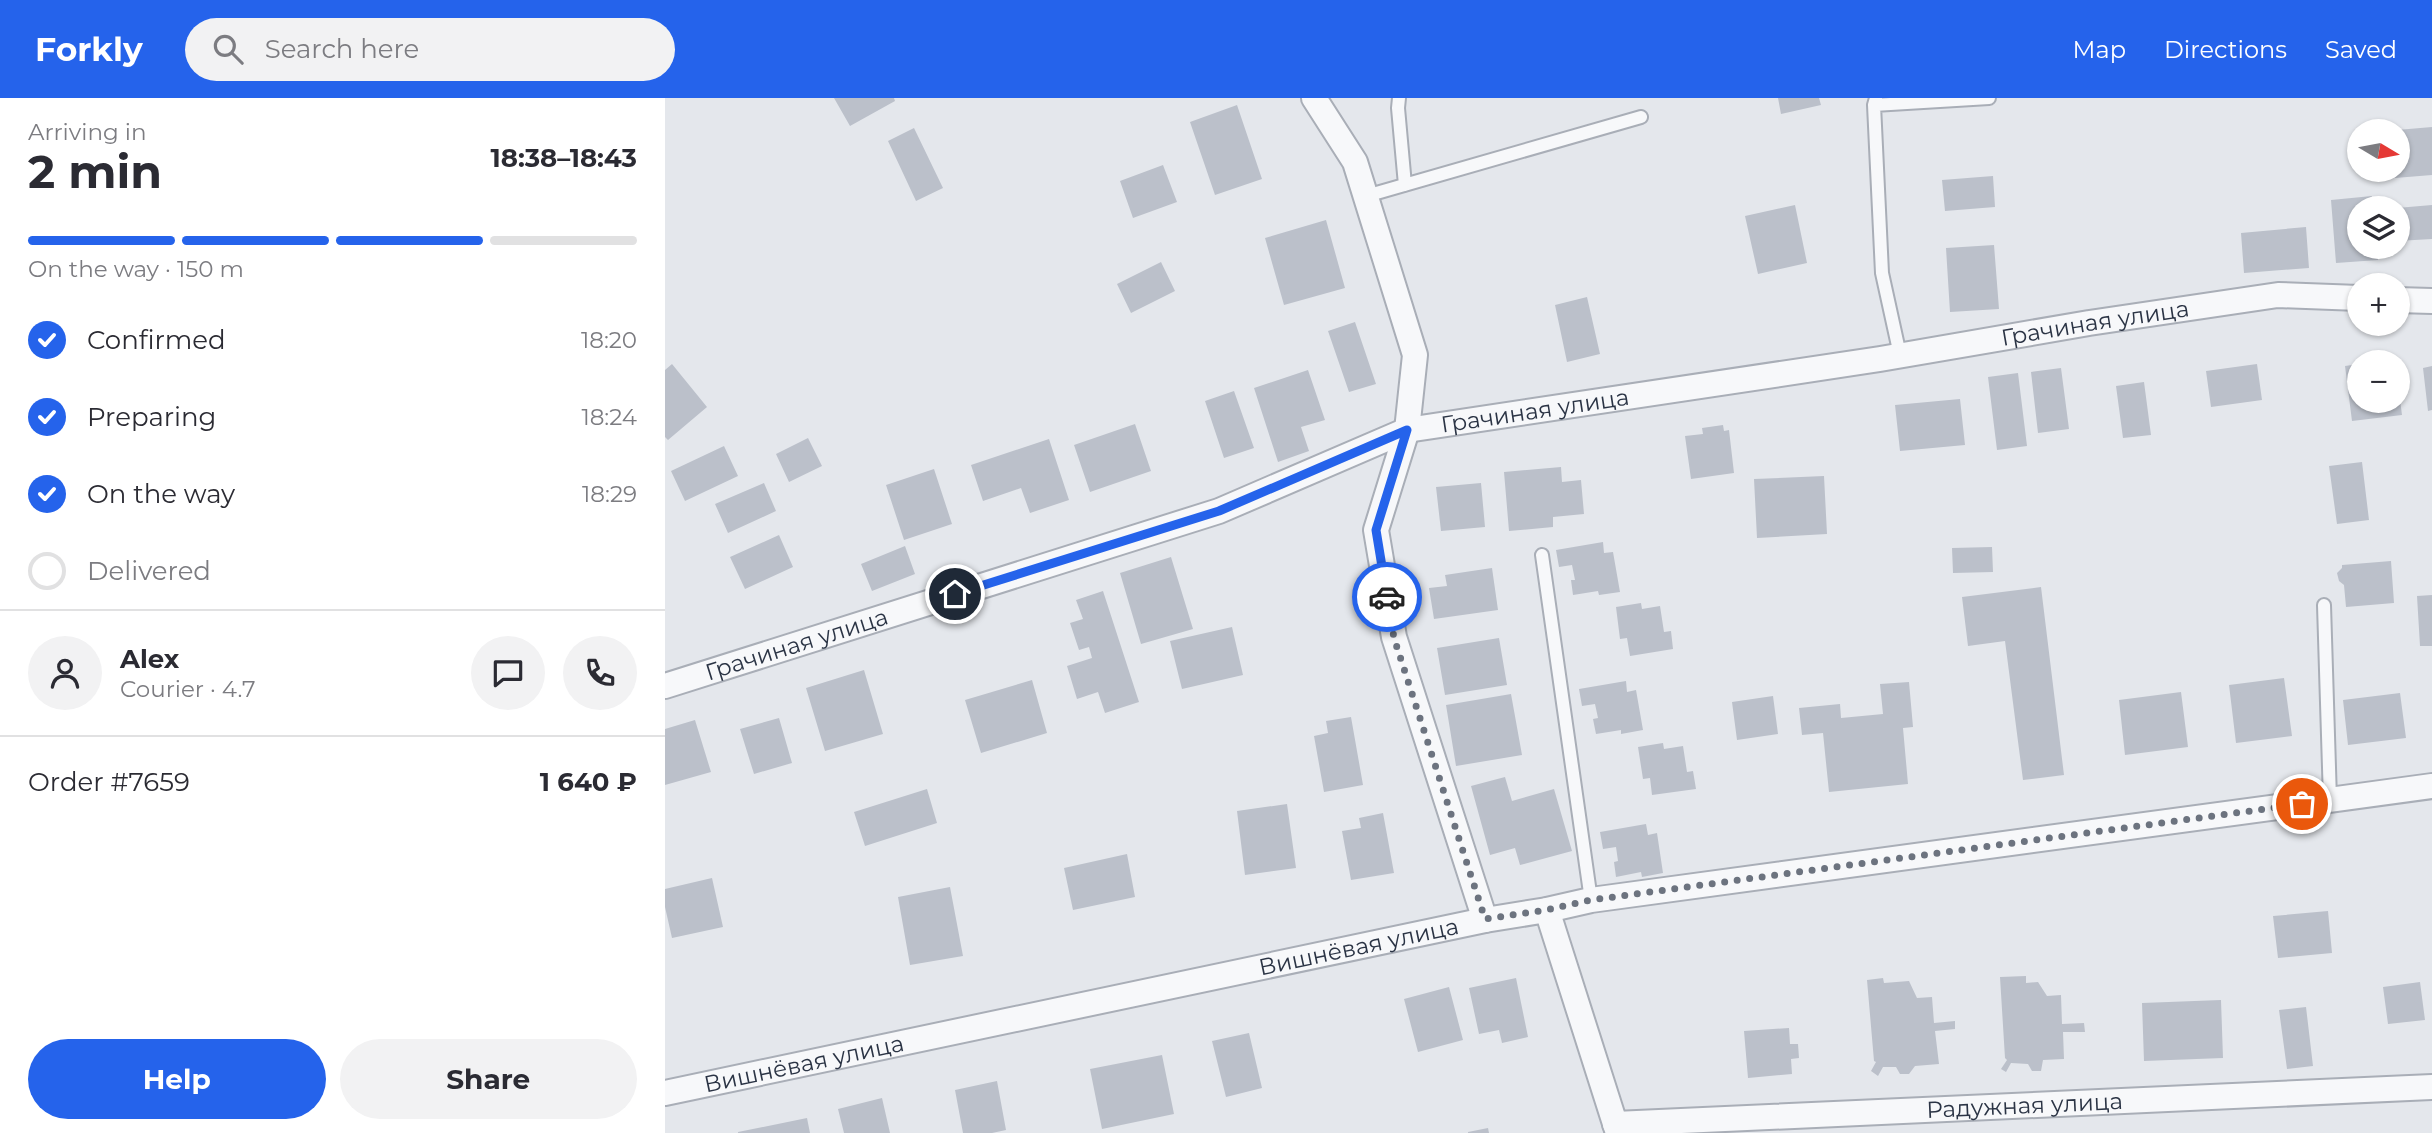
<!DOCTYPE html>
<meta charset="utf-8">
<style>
:root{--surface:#fff;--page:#f2f2f3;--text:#2b2b33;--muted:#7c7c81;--line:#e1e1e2;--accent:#2563eb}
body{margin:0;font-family:Montserrat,sans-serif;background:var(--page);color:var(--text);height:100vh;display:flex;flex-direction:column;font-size:26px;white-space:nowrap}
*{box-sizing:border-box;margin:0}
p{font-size:23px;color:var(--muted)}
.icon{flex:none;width:38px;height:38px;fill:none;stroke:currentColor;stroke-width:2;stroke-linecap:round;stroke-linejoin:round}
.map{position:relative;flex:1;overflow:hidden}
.side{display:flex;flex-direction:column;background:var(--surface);width:665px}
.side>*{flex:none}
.needle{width:46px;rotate:100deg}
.controls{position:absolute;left:1682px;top:21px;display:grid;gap:14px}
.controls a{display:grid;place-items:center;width:63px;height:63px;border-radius:50%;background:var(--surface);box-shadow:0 2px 5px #0004;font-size:35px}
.pin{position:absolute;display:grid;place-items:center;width:60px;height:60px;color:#fff;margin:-30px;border:4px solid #fff;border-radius:50%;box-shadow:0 2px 7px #0007}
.courier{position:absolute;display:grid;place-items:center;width:70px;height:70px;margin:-35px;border:5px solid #2563eb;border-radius:50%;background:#fff;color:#222;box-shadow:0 2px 9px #0007}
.head em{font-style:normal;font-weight:700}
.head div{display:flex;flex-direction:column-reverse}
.head{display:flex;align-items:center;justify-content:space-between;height:119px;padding:0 28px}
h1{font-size:46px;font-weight:700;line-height:52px}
.bar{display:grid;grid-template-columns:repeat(4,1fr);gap:10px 7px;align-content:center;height:84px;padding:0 28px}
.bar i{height:9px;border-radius:5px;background:var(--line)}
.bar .current{background:var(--accent)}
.bar p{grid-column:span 4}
.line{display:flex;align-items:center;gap:18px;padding:0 28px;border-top:2px solid var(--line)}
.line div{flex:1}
.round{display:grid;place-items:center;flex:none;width:74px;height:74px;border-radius:37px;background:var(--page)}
ol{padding:0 28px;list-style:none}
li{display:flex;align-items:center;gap:21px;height:77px}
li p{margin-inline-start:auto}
li .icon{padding:7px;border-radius:50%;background:var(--accent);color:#fff;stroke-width:4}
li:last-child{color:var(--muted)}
li i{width:38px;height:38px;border:4px solid var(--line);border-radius:50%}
.button{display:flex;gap:14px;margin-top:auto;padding:14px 28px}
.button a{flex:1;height:80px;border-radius:42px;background:var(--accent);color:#fff;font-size:28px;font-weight:700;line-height:80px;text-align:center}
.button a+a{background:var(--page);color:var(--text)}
header{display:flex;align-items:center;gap:42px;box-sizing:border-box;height:98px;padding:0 35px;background:var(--accent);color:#fff}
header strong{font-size:33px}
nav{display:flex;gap:38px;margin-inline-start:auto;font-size:24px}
.search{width:490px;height:63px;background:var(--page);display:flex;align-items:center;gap:18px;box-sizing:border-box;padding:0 24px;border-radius:38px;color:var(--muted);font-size:26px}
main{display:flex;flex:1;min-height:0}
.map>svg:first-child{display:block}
</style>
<header>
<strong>Forkly</strong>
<div class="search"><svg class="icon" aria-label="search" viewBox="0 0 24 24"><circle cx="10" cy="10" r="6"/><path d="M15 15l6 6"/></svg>Search here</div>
<nav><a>Map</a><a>Directions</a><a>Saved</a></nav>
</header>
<main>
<section class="side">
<div class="head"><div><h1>2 min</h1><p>Arriving in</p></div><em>18:38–18:43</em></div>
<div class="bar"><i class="current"></i><i class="current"></i><i class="current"></i><i></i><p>On the way · 150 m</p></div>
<ol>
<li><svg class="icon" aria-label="check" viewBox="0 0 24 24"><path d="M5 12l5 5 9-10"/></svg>Confirmed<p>18:20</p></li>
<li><svg class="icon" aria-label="check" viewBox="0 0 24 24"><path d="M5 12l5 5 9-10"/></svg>Preparing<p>18:24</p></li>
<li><svg class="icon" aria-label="check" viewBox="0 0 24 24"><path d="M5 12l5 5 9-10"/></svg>On the way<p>18:29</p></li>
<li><i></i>Delivered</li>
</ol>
<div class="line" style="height:126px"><a class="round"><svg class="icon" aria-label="person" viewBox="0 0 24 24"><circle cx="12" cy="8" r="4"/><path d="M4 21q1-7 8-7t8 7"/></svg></a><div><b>Alex</b><p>Courier · 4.7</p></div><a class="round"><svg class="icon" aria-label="chat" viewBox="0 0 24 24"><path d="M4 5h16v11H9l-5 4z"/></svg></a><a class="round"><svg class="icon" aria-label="phone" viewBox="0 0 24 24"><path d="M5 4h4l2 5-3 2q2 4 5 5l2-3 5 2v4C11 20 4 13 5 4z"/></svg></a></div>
<div class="line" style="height:91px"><div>Order #7659</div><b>1 640 ₽</b></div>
<div class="button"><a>Help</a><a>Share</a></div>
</section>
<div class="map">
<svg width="1767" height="1035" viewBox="0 0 1767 1035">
<rect width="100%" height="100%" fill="#e4e7ec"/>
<path fill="#bbc0ca" d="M 169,0 L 229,0 L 230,3 L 185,28 Z
M 1113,0 L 1154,0 L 1156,7 L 1116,16 Z
M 572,7 L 597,81 L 550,97 L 525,24 Z
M 1767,29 L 1767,77 L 1730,80 L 1729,72 L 1732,72 L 1732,32 Z
M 249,30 L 278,90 L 251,103 L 223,43 Z
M 498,67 L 512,104 L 468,120 L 455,83 Z
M 1328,78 L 1330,109 L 1280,113 L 1277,82 Z
M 1707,98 L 1708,110 L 1694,110 L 1694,149 L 1711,149 L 1713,162 L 1671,165 L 1666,102 Z
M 1130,107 L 1142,165 L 1093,176 L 1080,118 Z
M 1767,107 L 1767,141 L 1732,143 L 1732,110 Z
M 661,122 L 680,190 L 619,207 L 600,140 Z
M 1641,129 L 1644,170 L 1579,175 L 1576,135 Z
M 1329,147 L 1334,211 L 1285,214 L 1281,150 Z
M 496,164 L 510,193 L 466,215 L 452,186 Z
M 922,199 L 935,256 L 902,264 L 890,207 Z
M 690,224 L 711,286 L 684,294 L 663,233 Z
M 7,266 L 42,309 L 3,342 L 0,339 L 0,272 Z
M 1592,266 L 1597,302 L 1546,309 L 1541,273 Z
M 1694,266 L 1694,303 L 1732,303 L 1734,294 L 1737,317 L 1687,323 L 1680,268 Z
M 1767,268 L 1767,312 L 1763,313 L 1758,270 Z
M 1396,270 L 1404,331 L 1373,335 L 1366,274 Z
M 643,272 L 660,322 L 636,329 L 644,353 L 613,364 L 589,290 Z
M 1353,275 L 1362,348 L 1332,352 L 1323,279 Z
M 1479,284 L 1486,337 L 1458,340 L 1451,288 Z
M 569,293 L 589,350 L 559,360 L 540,303 Z
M 1295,301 L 1300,347 L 1235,353 L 1230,307 Z
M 470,326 L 486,373 L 425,394 L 409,347 Z
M 1058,327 L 1059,333 L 1064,332 L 1069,375 L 1026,381 L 1020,338 L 1038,336 L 1037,330 Z
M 143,340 L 157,368 L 124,384 L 111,356 Z
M 384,341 L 404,402 L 365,415 L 356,390 L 318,403 L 306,367 Z
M 59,348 L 73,378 L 20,403 L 6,373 Z
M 1697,364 L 1704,422 L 1672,426 L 1664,368 Z
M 896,369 L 897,384 L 916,382 L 919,416 L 888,419 L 888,429 L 844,433 L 839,374 Z
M 269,371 L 287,426 L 239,442 L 221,387 Z
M 1159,378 L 1162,436 L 1092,440 L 1089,381 Z
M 99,385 L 111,413 L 63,435 L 50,406 Z
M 816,385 L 820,429 L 776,433 L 771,389 Z
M 114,437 L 128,469 L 80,491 L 65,459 Z
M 938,444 L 939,455 L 948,454 L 955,494 L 934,497 L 933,493 L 908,497 L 906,482 L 910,482 L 907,467 L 894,469 L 891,452 Z
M 240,448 L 250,476 L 207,493 L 196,466 Z
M 1327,449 L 1328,474 L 1288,475 L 1287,450 Z
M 506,459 L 528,531 L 476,546 L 455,475 Z
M 1726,463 L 1729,505 L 1681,509 L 1679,487 L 1674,483 L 1672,475 L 1677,470 L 1677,467 Z
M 827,470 L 833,512 L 769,521 L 764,490 L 782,488 L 780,477 Z
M 1376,489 L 1399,677 L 1358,682 L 1340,543 L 1303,548 L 1297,499 Z
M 438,493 L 474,604 L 440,615 L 433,594 L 412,601 L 402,568 L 427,560 L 424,549 L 414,552 L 405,525 L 418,521 L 411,502 Z
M 1767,497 L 1767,548 L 1755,548 L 1752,498 Z
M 976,505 L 977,511 L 995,508 L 999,534 L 1006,533 L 1008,551 L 965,558 L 962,540 L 955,541 L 951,509 Z
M 567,529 L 578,577 L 517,591 L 505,543 Z
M 834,540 L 842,587 L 780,597 L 772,550 Z
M 199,572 L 218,636 L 160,653 L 141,590 Z
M 1619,580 L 1627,638 L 1571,645 L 1564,587 Z
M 367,582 L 382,635 L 316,655 L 300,602 Z
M 961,583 L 962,594 L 971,592 L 978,632 L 956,636 L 956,632 L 931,636 L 928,621 L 933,620 L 930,606 L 917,608 L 914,591 Z
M 1244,584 L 1248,629 L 1238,630 L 1243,686 L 1164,694 L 1158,635 L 1137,637 L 1134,610 L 1175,606 L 1176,620 L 1218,616 L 1215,586 Z
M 1516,594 L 1523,649 L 1460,657 L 1454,602 Z
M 1735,595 L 1741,640 L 1683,647 L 1678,602 Z
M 846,596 L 857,657 L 791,668 L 781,607 Z
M 1108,598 L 1113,636 L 1072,642 L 1067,604 Z
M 686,619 L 698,687 L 659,694 L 649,638 L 663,635 L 661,623 Z
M 114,620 L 127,665 L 89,676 L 75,631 Z
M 30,622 L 46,674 L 0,687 L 0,631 Z
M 998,645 L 999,651 L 1018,648 L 1022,674 L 1028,673 L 1031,691 L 987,697 L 985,680 L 978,681 L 973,649 Z
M 840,679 L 847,703 L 889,691 L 907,753 L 855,767 L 850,750 L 825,757 L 806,688 Z
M 262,691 L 272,725 L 200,748 L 189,714 Z
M 622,706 L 631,770 L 580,777 L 572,713 Z
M 718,715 L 729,775 L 686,782 L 677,733 L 696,730 L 694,720 Z
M 981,726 L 983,737 L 992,735 L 998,775 L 977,779 L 976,774 L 951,779 L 949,764 L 953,763 L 951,749 L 938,751 L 935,734 Z
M 462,756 L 470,799 L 408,812 L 399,770 Z
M 47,780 L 58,829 L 7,840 L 0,809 L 0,791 Z
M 285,789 L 298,858 L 245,867 L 233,799 Z
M 1663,813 L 1667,855 L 1613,860 L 1608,818 Z
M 1361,878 L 1361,885 L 1373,884 L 1382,898 L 1396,897 L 1397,926 L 1419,925 L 1420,934 L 1398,934 L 1399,961 L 1378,962 L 1376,973 L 1367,973 L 1363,966 L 1346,965 L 1341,974 L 1336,971 L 1342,962 L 1340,960 L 1335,879 Z
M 851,880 L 863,939 L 837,945 L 834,932 L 814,936 L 804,890 Z
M 1218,880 L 1219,885 L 1244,883 L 1252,900 L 1267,899 L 1269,925 L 1290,923 L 1290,931 L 1270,933 L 1274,966 L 1250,968 L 1244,976 L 1235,976 L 1231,969 L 1218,969 L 1213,978 L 1206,973 L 1211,964 L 1209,963 L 1202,882 Z
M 1755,884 L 1760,922 L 1723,926 L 1718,889 Z
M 784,889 L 798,942 L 753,954 L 739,901 Z
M 1556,902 L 1558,960 L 1479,963 L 1477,905 Z
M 1641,909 L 1648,968 L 1622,971 L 1614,912 Z
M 1124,930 L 1125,946 L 1133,946 L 1134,960 L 1126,961 L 1127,976 L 1083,980 L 1079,933 Z
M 584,935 L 597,990 L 561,999 L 547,943 Z
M 497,957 L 509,1016 L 437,1031 L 425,971 Z
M 332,983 L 341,1032 L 327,1035 L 298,1035 L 290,992 Z
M 217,1000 L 225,1035 L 179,1035 L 173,1011 Z
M 142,1020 L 145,1035 L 73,1035 L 73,1034 Z
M 823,1030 L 824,1035 L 803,1035 L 803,1034 Z"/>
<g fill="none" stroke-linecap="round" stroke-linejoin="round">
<g stroke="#a9aeb7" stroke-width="16">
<path id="service" d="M 734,0 L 733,10 L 740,87
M 1211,0 L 1209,7 L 1217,175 L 1235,257
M 1209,7 L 1324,0
M 701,98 L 976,19
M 877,457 L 926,802
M 1659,507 L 1665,702"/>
</g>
<g stroke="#a9aeb7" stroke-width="28">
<g id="minor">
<path d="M 649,0 L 690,64 L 750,257 L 742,332 L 711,432 L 729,539 L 820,822"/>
<path d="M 1732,202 L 1767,203"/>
<path id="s1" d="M 0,588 L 554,413 L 742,332 L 1215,261 L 1424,225 L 1613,197 L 1694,200"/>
<path d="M 882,812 L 953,1035"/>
<path id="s2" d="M 0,995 L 820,822 L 882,812 L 926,802 L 1767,688"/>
<path id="s3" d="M 950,1026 L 1767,989"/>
</g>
</g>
<use href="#service" stroke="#f7f8fa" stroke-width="12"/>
<use href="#minor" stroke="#f7f8fa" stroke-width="24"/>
</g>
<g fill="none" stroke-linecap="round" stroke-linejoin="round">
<path stroke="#6c737f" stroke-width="7" stroke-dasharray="0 12.6" d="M 722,499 L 729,540 L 820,821 L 881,812 L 926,802 L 1637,706"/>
<path stroke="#2563eb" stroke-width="9" d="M 290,496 L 554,413 L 742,332 L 711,432 L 722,499"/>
</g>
<g text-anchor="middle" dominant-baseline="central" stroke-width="5" stroke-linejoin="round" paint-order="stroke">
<g font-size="23" fill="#2b3445" stroke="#f4f6f9">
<text stroke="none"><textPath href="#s1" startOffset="1482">Грачиная улица</textPath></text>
<text stroke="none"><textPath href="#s1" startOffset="915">Грачиная улица</textPath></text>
<text stroke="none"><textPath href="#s1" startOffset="138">Грачиная улица</textPath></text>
<text stroke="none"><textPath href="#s2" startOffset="709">Вишнёвая улица</textPath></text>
<text stroke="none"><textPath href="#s2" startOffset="142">Вишнёвая улица</textPath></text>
<text stroke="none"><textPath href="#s3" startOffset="410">Радужная улица</textPath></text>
</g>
</g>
</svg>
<div class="controls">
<a><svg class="needle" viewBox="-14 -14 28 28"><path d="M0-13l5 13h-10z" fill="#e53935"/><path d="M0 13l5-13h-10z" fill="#7c7c81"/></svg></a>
<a><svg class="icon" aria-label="layers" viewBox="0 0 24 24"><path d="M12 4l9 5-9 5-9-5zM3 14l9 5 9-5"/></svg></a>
<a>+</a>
<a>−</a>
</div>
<div class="pin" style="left:1637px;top:706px;background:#ea580c"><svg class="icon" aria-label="bag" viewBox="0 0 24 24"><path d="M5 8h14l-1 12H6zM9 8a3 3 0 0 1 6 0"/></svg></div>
<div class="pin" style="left:290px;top:496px;background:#1f2937"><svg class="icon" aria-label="home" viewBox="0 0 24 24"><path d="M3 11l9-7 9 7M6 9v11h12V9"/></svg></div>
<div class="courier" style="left:722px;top:499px"><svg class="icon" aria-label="car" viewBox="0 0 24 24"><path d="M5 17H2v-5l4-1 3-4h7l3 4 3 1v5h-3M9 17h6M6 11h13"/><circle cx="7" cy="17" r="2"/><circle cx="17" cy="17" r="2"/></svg></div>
</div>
</main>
